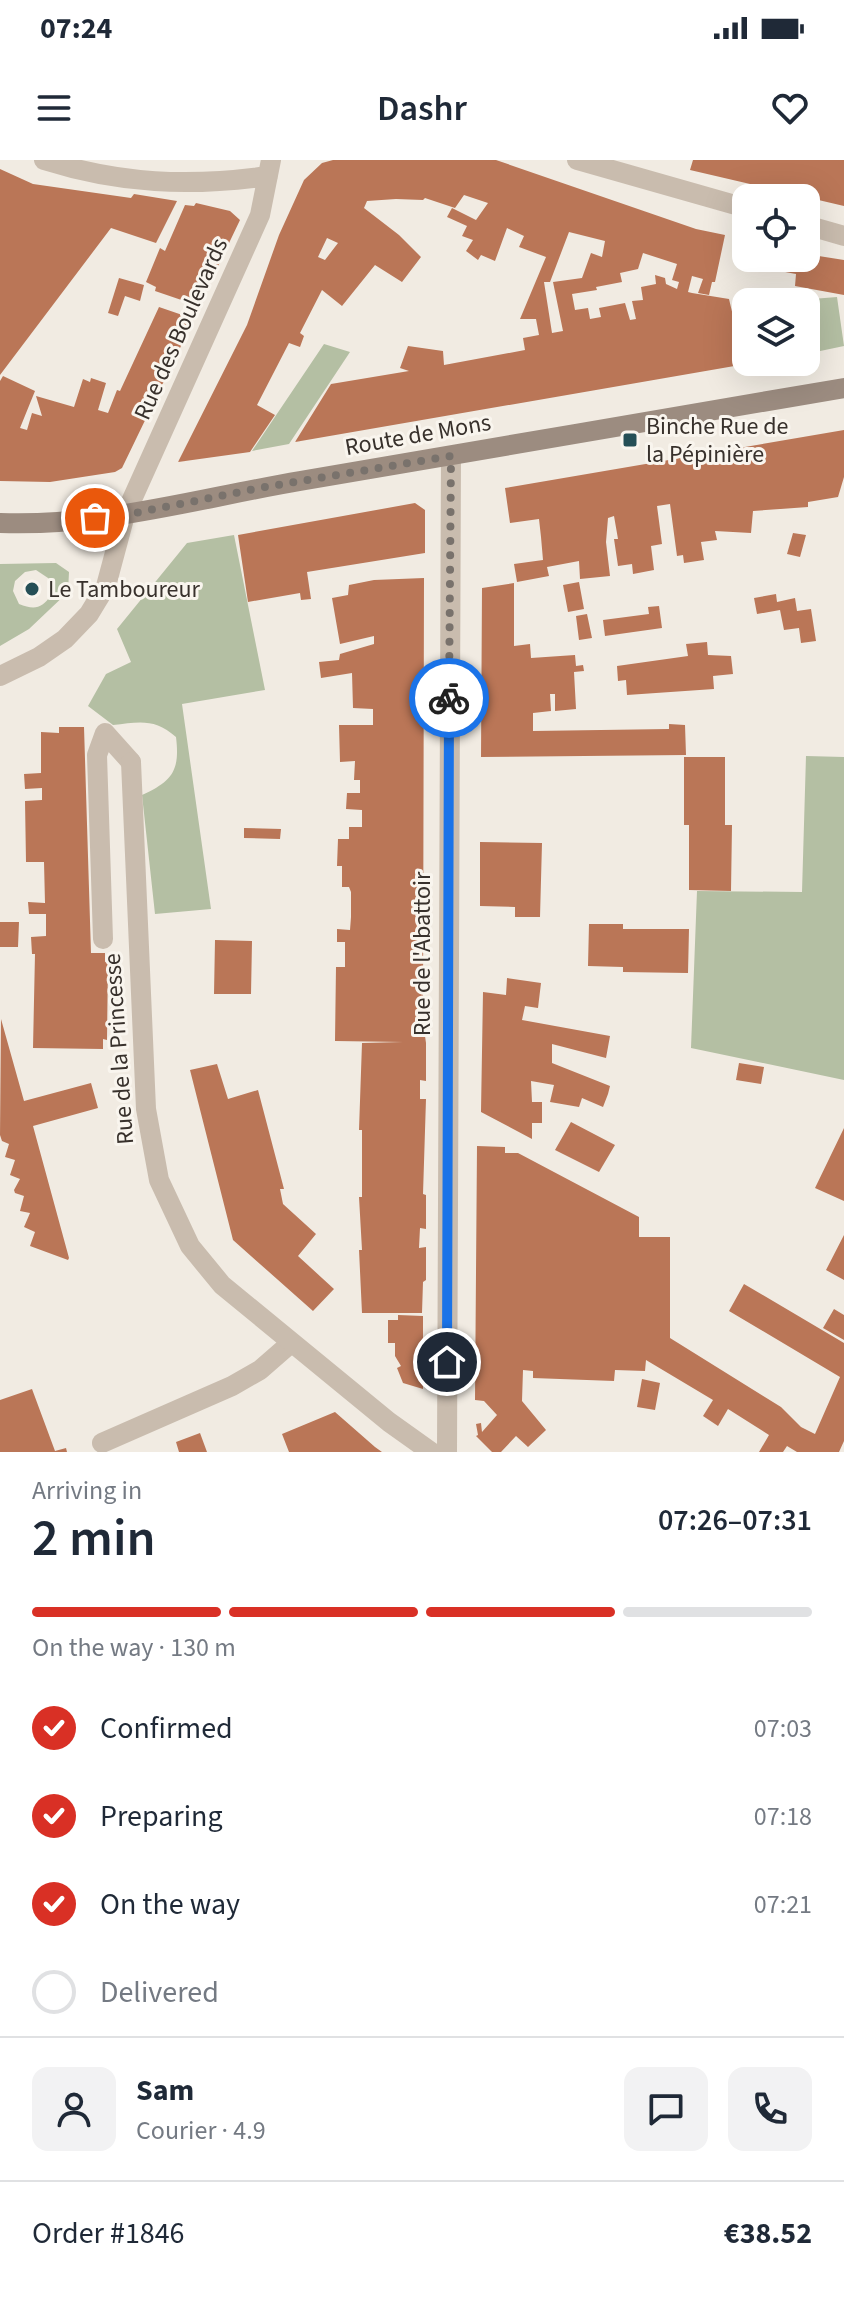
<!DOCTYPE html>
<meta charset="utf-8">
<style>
:root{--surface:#fff;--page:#f2f2f3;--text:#1f2937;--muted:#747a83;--line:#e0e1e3;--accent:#d93025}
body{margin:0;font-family:"Source Sans 3",sans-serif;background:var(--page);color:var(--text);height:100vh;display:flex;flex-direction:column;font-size:30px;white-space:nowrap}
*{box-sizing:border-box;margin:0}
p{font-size:26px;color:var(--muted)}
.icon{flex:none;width:44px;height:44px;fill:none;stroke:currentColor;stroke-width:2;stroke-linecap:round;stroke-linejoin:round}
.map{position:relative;height:1292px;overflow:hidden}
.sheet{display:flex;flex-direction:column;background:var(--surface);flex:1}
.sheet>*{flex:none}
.buttons{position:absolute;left:732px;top:24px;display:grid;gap:16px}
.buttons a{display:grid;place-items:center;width:88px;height:88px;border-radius:16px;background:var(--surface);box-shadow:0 8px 32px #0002;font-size:40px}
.pin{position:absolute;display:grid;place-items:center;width:68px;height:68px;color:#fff;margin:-34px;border:4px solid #fff;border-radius:50%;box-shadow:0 2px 8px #0007}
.courier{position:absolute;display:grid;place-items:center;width:80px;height:80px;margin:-40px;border:6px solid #1a73e8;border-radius:50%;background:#fff;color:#222;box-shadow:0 2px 10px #0007}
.headline em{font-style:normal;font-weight:600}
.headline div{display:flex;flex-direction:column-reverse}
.headline{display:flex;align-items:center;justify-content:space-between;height:136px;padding:0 32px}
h1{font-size:52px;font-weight:600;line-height:60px}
.bar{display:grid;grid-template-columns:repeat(4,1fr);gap:12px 8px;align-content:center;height:96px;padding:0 32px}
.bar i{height:10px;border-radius:6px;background:var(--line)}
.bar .active{background:var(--accent)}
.bar p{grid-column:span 4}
.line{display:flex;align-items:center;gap:20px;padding:0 32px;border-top:2px solid var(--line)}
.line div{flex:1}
.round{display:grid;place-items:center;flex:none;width:84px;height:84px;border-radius:16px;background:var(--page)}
ol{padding:0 32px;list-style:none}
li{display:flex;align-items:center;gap:24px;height:88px}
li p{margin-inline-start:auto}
li .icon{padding:8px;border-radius:50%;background:var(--accent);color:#fff;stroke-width:4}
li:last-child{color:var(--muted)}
li i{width:44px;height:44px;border:4px solid var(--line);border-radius:50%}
.status{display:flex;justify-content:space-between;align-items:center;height:56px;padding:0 40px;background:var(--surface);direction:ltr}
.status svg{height:22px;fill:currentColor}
header{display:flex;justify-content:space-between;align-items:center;height:104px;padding:0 32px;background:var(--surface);font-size:36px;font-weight:600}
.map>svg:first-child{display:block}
</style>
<div class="status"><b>07:24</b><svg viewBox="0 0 49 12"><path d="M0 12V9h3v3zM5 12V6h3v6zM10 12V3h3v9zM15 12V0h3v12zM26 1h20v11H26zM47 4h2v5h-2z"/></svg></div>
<header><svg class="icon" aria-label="menu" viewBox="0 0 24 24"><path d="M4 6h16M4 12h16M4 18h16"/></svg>Dashr<svg class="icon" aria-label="heart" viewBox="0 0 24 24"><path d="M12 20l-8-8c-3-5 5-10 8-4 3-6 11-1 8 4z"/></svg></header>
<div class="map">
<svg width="844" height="1292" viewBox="0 0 844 1292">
<rect width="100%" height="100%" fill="#f1ebe2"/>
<path fill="#b4bfa3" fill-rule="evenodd" d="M 837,137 L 844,186 L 806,194 L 806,142 L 800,140 Z
M 324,184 L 350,192 L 289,284 L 252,291 Z
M 234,375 L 265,530 L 182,544 L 211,749 L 155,754 L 142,635 C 173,621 180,610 176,577 C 155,558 139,562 113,565 L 88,546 L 106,514 L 131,502 L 117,469 L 187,383 Z
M 56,403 L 69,412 L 68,432 L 29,469 L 0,486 L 0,404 ZM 36,410 L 48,418 L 51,435 C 42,449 34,450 19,444 L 13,431 L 15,421 L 25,412 Z
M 806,596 L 844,597 L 844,920 L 691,888 L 697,731 L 802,732 Z"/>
<path fill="#ba7657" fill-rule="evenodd" d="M 333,0 L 496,0 L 696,69 L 725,75 L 715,122 L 712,122 L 709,135 L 698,133 L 703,119 L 692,116 L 688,132 L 692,133 L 729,139 L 743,198 L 746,189 L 746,204 L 295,282 L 331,224 L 409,211 L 400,208 L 408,186 L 443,191 L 444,205 L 525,190 L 523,178 L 539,175 L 536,159 L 520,159 L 546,97 L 519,87 L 524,76 L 507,68 L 495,101 L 481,95 L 478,100 L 466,91 L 473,80 L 462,76 L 467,66 L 447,57 L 452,48 L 476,60 L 488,43 L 464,35 L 455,48 L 425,38 L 423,40 L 396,39 L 367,41 L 364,48 L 399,75 L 421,97 L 402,122 L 375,105 L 342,146 L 322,130 L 300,173 L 304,176 L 300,187 L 289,183 L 257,245 L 275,255 L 250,292 L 178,302 L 247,165 L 279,75 L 304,20 L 322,3 ZM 569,72 L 605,81 L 602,97 L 591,93 L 582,118 L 553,122 L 563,171 L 552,173 L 544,122 L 550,122 ZM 327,78 L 338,83 L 325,100 L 318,97 ZM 643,93 L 677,104 L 672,120 L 679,122 L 677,129 L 666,124 L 665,118 L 655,115 L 656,124 L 641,127 L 643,140 L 632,141 L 636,159 L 630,160 L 625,143 L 599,148 L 601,157 L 590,159 L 588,148 L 575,150 L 572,134 L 597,130 L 596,127 L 622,122 L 620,113 L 638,109 Z
M 693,0 L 844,0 L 844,46 L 690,10 Z
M 0,9 L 33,24 L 131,38 L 134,34 L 177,41 L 156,83 L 111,68 L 0,215 Z
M 196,43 L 230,51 L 240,60 L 199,146 L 155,131 L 156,127 L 146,122 L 160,88 L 165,91 L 185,45 L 194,46 Z
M 806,94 L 844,100 L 844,135 L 795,126 L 796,114 L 769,109 L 773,98 L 806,98 Z
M 119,118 L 144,125 L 140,141 L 125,136 L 118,156 L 108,153 Z
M 159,147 L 194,159 L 122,308 L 115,312 L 50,322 L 0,321 L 0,221 L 3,216 L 35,231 L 20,268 L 27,270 L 32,253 L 42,256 L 36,236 L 74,247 L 83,219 L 90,222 L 91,218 L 106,223 L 98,250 L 108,253 L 117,230 L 120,231 Z
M 844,270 L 844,317 L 838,337 L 808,342 L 808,347 L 753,351 L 751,373 L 715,371 L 717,380 L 701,382 L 704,400 L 684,403 L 683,395 L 677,396 L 670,344 L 657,346 L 662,384 L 651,386 L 654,410 L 633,414 L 632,404 L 618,406 L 614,379 L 618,379 L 614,356 L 608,358 L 606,382 L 610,416 L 580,419 L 579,401 L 547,407 L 549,416 L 517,422 L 514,404 L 543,400 L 541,377 L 539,359 L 510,363 L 505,328 Z
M 415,343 L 425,350 L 425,393 L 307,412 L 311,439 L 301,440 L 300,433 L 248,442 L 238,375 Z
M 793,373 L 806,375 L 800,397 L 787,394 Z
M 424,418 L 423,862 L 426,883 L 426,921 L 420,920 L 420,939 L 426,939 L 423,1034 L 426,1035 L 426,1069 L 420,1068 L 419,1088 L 426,1087 L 426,1120 L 423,1122 L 422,1153 L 362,1153 L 359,1090 L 362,1090 L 359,1037 L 362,1037 L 362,970 L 359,970 L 362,883 L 403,882 L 335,881 L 336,807 L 345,807 L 345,782 L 337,782 L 337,769 L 350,770 L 351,757 L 351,732 L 349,727 L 342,727 L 342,706 L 337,706 L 338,679 L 349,679 L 349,667 L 362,667 L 362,650 L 346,649 L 347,633 L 360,633 L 360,620 L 354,620 L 355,601 L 340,602 L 339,565 L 373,565 L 373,549 L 353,548 L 352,513 L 321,518 L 319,502 L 339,500 L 340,494 L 374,484 L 374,476 L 340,484 L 332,438 L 348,435 L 349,425 L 374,420 Z
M 579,422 L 584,449 L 568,452 L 563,425 Z
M 514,423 L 514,486 L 530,484 L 531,498 L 575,495 L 576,506 L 583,505 L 584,511 L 574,512 L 576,549 L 555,551 L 555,534 L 550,534 L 551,551 L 533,553 L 533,571 L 669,569 L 669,564 L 685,565 L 686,595 L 481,597 L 482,428 Z
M 776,434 L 777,442 L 795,438 L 797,451 L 811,449 L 816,481 L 801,483 L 799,468 L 784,470 L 780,450 L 757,454 L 754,438 Z
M 659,446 L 662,468 L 605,476 L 603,460 L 649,454 L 648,447 Z
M 587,454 L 592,478 L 579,480 L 576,456 Z
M 707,482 L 708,495 L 731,496 L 733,514 L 713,516 L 714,529 L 627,535 L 626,520 L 618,521 L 617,506 L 688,496 L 686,484 Z
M 59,567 L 84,567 L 91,793 L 105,793 L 105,802 L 108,801 L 107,880 L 103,879 L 103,889 L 33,888 L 35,794 L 32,794 L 31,777 L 46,776 L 46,754 L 29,754 L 28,742 L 45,743 L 44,702 L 26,702 L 25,641 L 42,640 L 42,628 L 25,629 L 24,614 L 41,613 L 41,572 L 59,573 Z
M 684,597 L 725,597 L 725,665 L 732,665 L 731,731 L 689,730 L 689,665 L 684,665 Z
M 244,668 L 281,669 L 280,679 L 244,678 Z
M 480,682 L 542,683 L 540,757 L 515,757 L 515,747 L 480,746 Z
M 0,762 L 19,762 L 18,787 L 0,787 Z
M 589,764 L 623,764 L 623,769 L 689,769 L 688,813 L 623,812 L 623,807 L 588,806 Z
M 215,780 L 252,781 L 251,834 L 214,834 Z
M 507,818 L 541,823 L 538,848 L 525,846 L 522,860 L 610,876 L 606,898 L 552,884 L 552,903 L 610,926 L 608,934 L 603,947 L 582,938 L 579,947 L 550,942 L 554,925 L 531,921 L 532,942 L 542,942 L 542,963 L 532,963 L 532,979 L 481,952 L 483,832 L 506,835 Z
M 1,859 L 24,941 L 91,923 L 98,948 L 33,966 L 69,1098 L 68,1100 L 30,1086 L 35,1072 L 24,1067 L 30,1053 L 20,1051 L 24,1036 L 15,1033 L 14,1030 L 20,1019 L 10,1015 L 15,1000 L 5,997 L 9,984 L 2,981 L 0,975 Z
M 739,903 L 764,907 L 761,924 L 736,920 Z
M 217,904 L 228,939 L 258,930 L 284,1029 L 280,1029 L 283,1044 L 316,1074 L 298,1096 L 334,1129 L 313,1151 L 233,1080 L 190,910 Z
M 571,962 L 615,985 L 599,1012 L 555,990 Z
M 844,968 L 844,1041 L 815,1028 Z
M 477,986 L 505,987 L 505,993 L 518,993 L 639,1057 L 639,1077 L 670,1077 L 670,1178 L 781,1247 L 801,1267 L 815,1274 L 840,1217 L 729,1151 L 744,1124 L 844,1183 L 844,1281 L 839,1292 L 797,1292 L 787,1286 L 783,1292 L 759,1292 L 769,1275 L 728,1249 L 718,1266 L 703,1256 L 713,1240 L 646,1200 L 645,1211 L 615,1210 L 614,1221 L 533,1218 L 533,1211 L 523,1210 L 522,1241 L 546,1270 L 528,1287 L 516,1276 L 501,1292 L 492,1292 L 476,1276 L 478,1275 L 476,1264 L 481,1263 L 482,1272 L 497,1255 L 484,1241 L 475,1240 Z
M 844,1075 L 844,1120 L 826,1110 Z
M 834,1149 L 844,1155 L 844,1180 L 823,1168 Z
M 398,1155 L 423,1156 L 423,1229 L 403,1223 L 397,1208 L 401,1206 L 395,1196 L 395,1183 L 388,1183 L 388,1160 L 398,1160 Z
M 642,1219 L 660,1223 L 655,1250 L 637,1247 Z
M 32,1229 L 55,1291 L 66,1288 L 67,1292 L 0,1292 L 0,1240 Z
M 335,1252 L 375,1287 L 382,1292 L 289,1292 L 282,1274 Z
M 200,1273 L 207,1292 L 179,1292 L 176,1282 Z"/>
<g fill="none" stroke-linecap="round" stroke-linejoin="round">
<path stroke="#c9bcae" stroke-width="20" d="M 103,779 L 97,595 L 105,573 L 131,602
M 102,1283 L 232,1226 L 260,1210 L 291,1183"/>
<path stroke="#c9bcae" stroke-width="20" d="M 44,0 C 120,24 189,27 268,16
M 577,0 L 746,48
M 806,65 L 844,76
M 0,516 L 39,497 L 65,479 L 89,454 L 106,426 L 125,355 L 260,55 L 271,0
M 131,602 L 146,949 L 159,1020 L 190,1086 L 222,1125 L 389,1262 L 431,1292
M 447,1292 L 451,296"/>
<path stroke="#9c8c80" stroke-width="20" d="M 0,363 C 102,367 200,338 300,321 C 481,290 663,259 844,228"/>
</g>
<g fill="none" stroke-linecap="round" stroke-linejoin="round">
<path stroke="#79726c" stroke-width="8" stroke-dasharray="0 14.4" d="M 95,358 L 125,355 L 265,327 L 451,296 L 449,538"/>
<path stroke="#1a73e8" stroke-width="10" d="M 447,1202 L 449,538"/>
</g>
<g fill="#254f56" stroke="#f9f5ee" stroke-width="3">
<rect x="622" y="272" width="16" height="16" rx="4"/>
<circle cx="32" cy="429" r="8"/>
</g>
<g text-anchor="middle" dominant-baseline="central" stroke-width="6" stroke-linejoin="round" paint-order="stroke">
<g font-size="24" fill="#38312c" stroke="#f9f5ee">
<text transform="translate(181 169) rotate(-66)">Rue des Boulevards</text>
<text transform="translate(418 275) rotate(-10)">Route de Mons</text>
<text transform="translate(422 794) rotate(-90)">Rue de l'Abattoir</text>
<text transform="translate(119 889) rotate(-94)">Rue de la Princesse</text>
</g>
<g font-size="24" fill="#38312c" stroke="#f9f5ee" text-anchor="start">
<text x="646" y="266">Binche Rue de<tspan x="646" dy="28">la Pépinière</tspan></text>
<text x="48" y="429">Le Tamboureur</text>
</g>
</g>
</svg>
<div class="buttons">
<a><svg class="icon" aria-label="locate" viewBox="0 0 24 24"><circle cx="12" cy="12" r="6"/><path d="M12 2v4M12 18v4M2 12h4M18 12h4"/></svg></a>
<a><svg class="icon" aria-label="layers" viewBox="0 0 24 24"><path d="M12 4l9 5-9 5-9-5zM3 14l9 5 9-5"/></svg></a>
</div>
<div class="pin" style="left:95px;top:358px;background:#ea580c"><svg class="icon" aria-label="bag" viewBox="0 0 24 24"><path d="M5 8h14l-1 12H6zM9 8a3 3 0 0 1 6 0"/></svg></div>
<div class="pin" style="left:447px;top:1202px;background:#1f2937"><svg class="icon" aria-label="home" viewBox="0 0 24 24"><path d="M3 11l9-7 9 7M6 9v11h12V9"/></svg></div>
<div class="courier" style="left:449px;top:538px"><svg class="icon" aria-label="bike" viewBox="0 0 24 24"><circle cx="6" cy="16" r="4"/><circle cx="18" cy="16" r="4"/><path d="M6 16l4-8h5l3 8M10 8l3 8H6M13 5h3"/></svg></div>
</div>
<section class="sheet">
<div class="headline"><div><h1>2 min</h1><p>Arriving in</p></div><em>07:26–07:31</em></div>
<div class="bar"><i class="active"></i><i class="active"></i><i class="active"></i><i></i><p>On the way · 130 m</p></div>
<ol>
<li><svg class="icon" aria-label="check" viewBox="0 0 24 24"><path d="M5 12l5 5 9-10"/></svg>Confirmed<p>07:03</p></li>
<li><svg class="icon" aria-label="check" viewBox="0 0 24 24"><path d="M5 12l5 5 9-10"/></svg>Preparing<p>07:18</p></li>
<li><svg class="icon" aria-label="check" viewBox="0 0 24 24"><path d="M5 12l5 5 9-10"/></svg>On the way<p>07:21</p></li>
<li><i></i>Delivered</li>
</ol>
<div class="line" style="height:144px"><a class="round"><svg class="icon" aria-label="person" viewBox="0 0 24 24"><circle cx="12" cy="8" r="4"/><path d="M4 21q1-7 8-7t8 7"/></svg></a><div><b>Sam</b><p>Courier · 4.9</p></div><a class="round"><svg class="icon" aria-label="chat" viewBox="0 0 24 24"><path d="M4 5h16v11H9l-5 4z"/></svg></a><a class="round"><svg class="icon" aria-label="phone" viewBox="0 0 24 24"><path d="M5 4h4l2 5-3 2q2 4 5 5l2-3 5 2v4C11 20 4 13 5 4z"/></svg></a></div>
<div class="line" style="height:104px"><div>Order #1846</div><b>€38.52</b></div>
</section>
